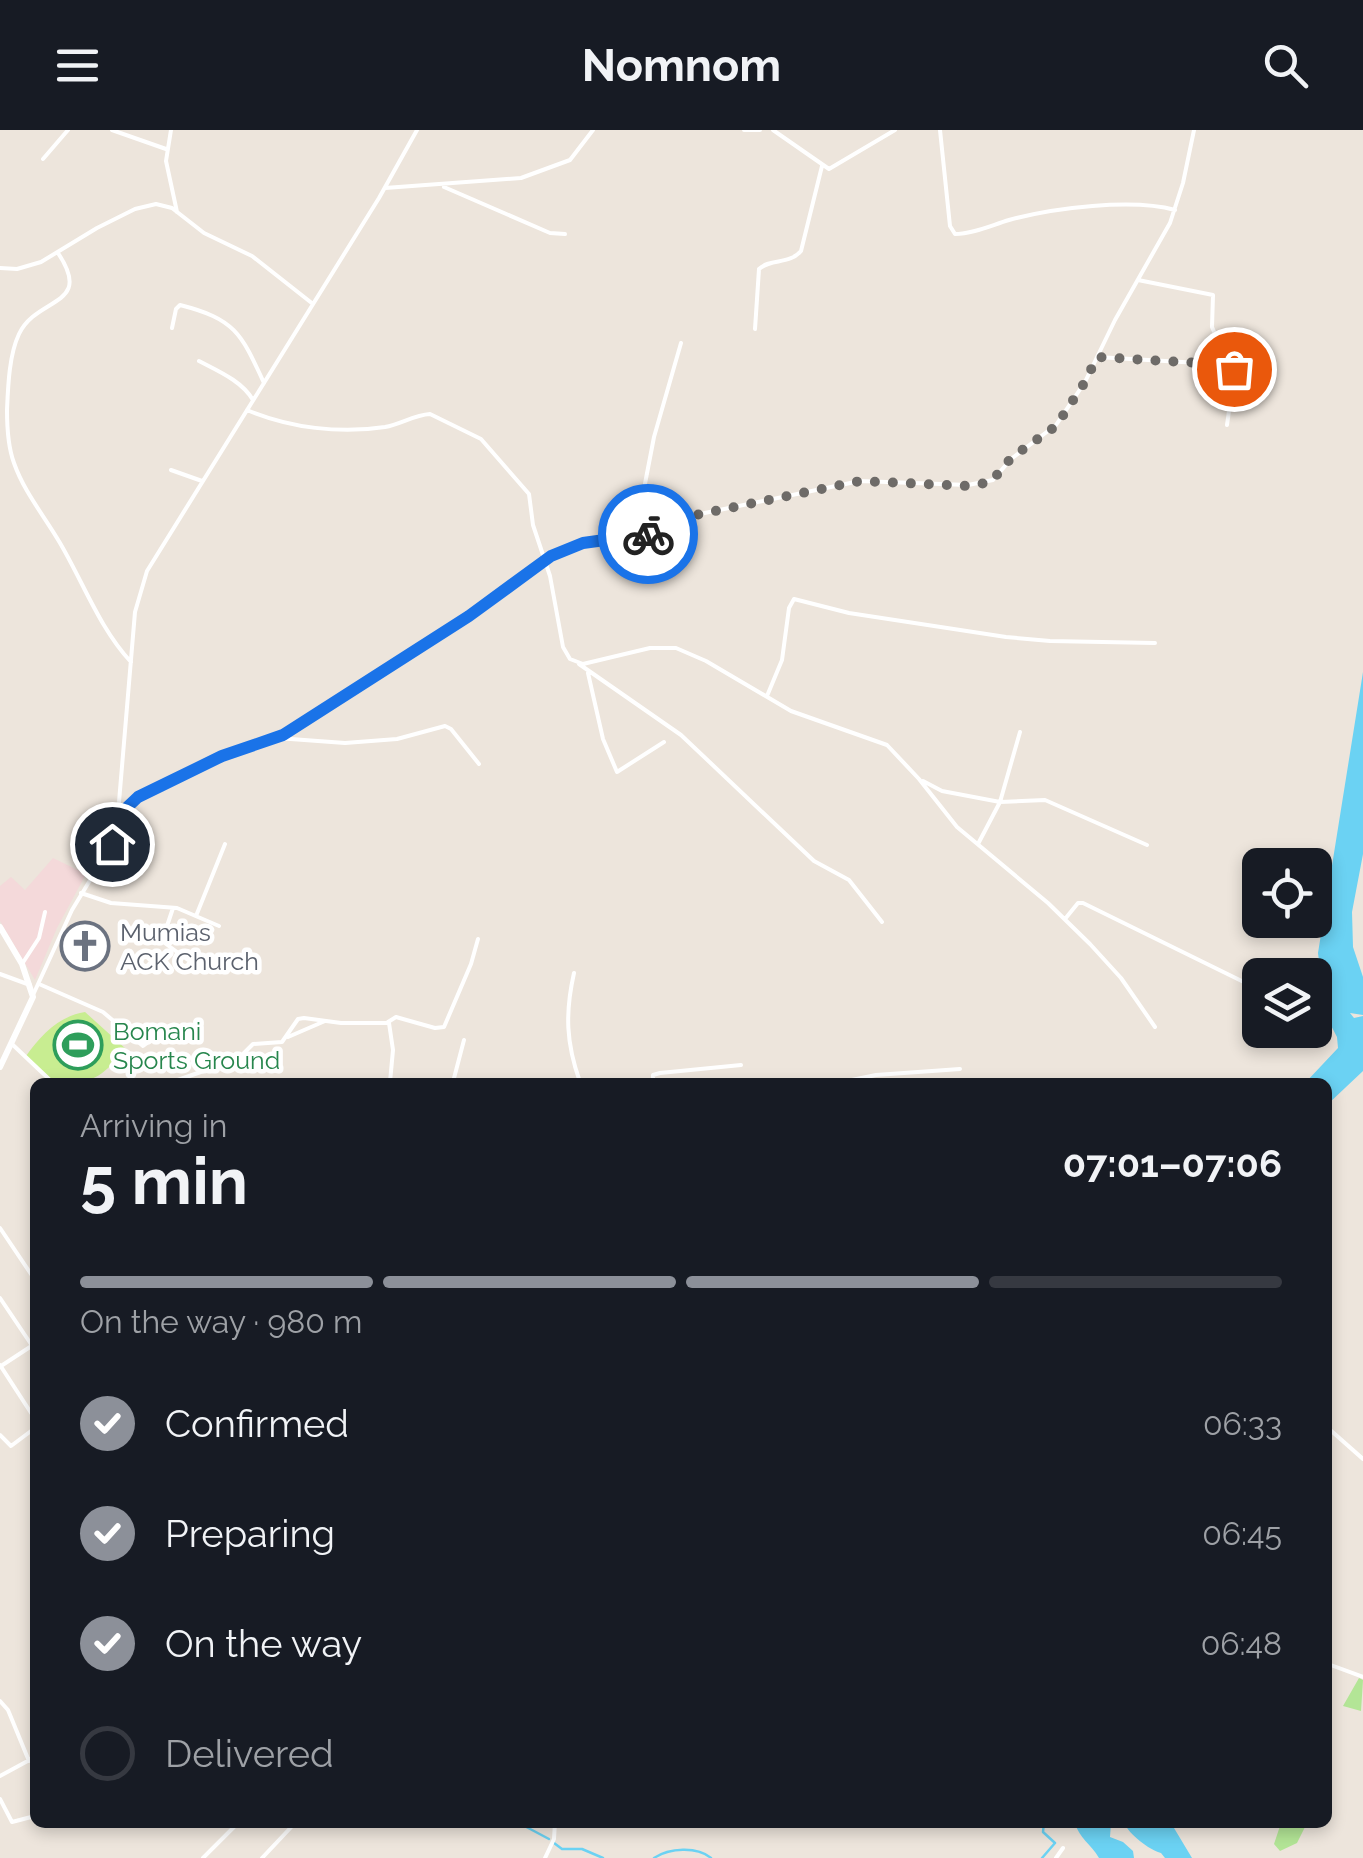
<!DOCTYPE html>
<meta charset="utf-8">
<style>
:root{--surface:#171b24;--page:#242831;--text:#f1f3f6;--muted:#9ea1a6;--line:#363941;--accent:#8c9099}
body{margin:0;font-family:Raleway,sans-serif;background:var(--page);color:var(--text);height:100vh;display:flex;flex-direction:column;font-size:38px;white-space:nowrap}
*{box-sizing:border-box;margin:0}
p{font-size:32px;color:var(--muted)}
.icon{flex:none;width:55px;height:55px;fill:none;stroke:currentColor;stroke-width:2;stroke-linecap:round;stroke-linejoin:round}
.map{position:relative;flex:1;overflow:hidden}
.sheet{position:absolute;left:30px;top:948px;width:1302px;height:750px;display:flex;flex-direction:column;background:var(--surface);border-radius:15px;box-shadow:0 5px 15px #0003}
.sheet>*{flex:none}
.fabs{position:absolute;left:1242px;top:718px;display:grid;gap:20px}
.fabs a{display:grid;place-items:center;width:90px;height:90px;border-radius:15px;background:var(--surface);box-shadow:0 5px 15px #0003;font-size:50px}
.pin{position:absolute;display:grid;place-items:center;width:85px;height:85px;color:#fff;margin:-42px;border:5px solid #fff;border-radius:50%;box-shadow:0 2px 10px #0007}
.courier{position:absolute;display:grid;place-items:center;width:100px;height:100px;margin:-50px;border:8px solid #1a73e8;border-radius:50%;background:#fff;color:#222;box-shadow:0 2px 12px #0007}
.summary em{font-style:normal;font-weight:700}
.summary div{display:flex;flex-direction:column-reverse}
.summary{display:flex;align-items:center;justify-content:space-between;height:170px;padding:0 50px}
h1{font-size:65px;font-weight:700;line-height:75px}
.bar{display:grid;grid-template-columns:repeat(4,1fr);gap:15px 10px;align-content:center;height:120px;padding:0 50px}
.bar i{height:12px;border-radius:8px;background:var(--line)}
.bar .on{background:var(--accent)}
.bar p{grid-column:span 4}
ol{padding:0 50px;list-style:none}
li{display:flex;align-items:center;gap:30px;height:110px}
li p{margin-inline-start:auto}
li .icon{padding:10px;border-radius:50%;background:var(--accent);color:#fff;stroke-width:4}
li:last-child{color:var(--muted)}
li i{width:55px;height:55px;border:5px solid var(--line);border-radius:50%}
header{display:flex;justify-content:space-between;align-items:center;height:130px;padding:0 50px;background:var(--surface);font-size:45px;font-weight:700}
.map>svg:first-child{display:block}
</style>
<header><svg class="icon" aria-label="menu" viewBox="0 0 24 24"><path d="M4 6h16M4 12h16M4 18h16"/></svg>Nomnom<svg class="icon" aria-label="search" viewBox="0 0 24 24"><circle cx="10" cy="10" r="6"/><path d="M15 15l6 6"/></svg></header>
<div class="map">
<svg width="1363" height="1728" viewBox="0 0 1363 1728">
<rect width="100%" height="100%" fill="#ede5dc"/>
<path fill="#f4d9da" d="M 53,728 L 86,744 L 57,798 L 35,850 L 0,791 L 0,756 L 11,747 L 25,760 Z"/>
<path fill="#b3e596" d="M 1359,1548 L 1363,1550 L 1361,1581 L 1343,1576 Z
M 1281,1693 L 1307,1693 L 1297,1713 L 1280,1721 L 1274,1714 Z"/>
<path fill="#c8ed91" d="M 85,882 L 126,919 C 95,954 93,952 48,952 L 26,926 C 41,905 59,886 85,882 Z"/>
<path fill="#6bd2f3" d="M 1363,542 L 1363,724 L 1352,782 L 1353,817 L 1363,847 L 1363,885 L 1350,883 L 1354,888 L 1363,886 L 1363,941 L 1328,974 L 1328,952 L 1306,952 L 1338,918 L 1337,907 L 1326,886 L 1318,823 Z
M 1075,1693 L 1111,1693 L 1110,1707 L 1123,1712 L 1133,1721 L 1134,1728 L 1099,1728 C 1091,1714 1079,1708 1075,1693 Z
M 1124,1693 L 1171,1693 L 1192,1728 L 1165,1728 L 1161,1723 C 1149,1720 1129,1704 1124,1693 Z"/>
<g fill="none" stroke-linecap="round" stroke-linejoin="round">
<path stroke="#6bd2f3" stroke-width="2.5" d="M 517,1692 L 549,1709
M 554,1713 L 562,1719 L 582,1719 L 603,1728
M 654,1728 C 669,1718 697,1716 711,1728
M 1042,1728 L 1055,1713 L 1043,1702 L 1044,1692"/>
<path stroke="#fff" stroke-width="4" d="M 112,0 L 166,19
M 171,0 L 166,31 L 177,82
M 744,0 L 760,0
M 773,0 L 829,39 L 895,0
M 940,0 L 950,96 L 955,104 C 973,104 992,95 1009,90 C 1053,78 1132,68 1175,80
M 43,29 L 68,0
M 444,57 L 550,103 L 565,104
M 385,58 L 521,48 L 570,30 L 593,0
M 58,123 C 94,177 37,166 19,204 C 9,225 8,257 7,280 C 7,298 8,317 14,333 C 24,362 45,387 60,413 C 83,452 100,499 131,532
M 0,138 L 17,139 L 41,132 L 97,98 L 135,79 L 156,74 L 172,78 L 204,103 L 252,126 L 313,174
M 1138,150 L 1213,165 L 1212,197 L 1223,223 L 1221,235
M 172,198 L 176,179 L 180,175 C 235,189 241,203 264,253
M 755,199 L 759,139 C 771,128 789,135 801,121 L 822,36
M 1097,227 L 1199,233 L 1235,239 L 1227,295
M 199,231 C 218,241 242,251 253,270
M 247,280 C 290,298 340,304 385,297 C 401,294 414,285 430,284 L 481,309 L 529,364 L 533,395 L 550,446 L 563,517 L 570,529 L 583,534 L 650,518 L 676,518 L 706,531 L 791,581 L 887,615 L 919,649 L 957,697 L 1048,773 L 1090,814 L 1121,848 L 1155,897
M 171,340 L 202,351
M 633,405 L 642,390 L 643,364 L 654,307 L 681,213
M 579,534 L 681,605 L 814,731 L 849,750 L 882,792
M 588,543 L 603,609 L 617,642 L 664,612
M 767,566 L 782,530 L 789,478 L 794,469 L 849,483 L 1006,507 L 1050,511 L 1155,513
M 277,608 L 345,613 L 397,609 L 445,596 L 451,599 L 479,634
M 923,651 L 942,661 L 1000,672 L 1045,670 L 1147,715
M 118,686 C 148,653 201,633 243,618 C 261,611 278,607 295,598 L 469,486 L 551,426 L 583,413 L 648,404 L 695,385 L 860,351 L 968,355 L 993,350 L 1011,329 L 1056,295 L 1085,252 L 1115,190 L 1170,93 L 1183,53 L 1194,0
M 978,714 L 1000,672 L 1020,602
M 81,763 L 111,773 L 177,778 L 219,796
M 173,778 L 162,811 L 188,830
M 196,786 L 225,714
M 1065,789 L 1078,773 L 1083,773 L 1260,860
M 22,834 L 39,808 L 45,782
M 574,843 C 565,883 566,913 580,952
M 0,844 L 30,855
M 39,854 L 103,882 L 143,916 L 170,896
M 33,865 L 72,780 L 112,714 L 119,672 L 135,482 L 147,441 L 379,68 L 417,0
M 388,892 L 396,887 L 435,898 L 444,897 L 471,834 L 478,809
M 288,907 L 325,891
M 13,915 L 52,952
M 172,952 L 238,929 L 253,914 L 282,912 L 298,889 L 304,888 L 341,893 L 389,893 L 393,920 L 390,952
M 453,952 L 464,910
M 653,952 L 653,945 L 660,943 L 741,935
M 842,952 L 876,945 L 960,939
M 0,1098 L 35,1150
M 0,1168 L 35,1220
M 0,1235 L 35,1289
M 1,1236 L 30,1217
M 1328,1298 L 1363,1329
M 0,1305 L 11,1316 L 35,1298
M 1328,1534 L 1363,1547
M 0,1571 L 8,1580 L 29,1631
M 0,1646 L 35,1627
M 0,1669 L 12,1692 L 35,1686
M 203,1728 L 239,1692
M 262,1728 L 296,1692
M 545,1728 L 554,1709 L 555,1692
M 1056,1728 L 1063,1718"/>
<path stroke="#fff" stroke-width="6" d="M 0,797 L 22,834 L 33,867 L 0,937"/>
</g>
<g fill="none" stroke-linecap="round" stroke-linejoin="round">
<path stroke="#6e6b68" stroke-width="10" stroke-dasharray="0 18" d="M 648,404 L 696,385 L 860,351 L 968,356 L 991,352 L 1011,328 L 1056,296 L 1085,252 L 1097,227 L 1199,233 L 1234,239"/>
<path stroke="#1a73e8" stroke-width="12" d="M 112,714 L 118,686 L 138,667 L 222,626 L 283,605 L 469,486 L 551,426 L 583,413 L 648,404"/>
</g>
<defs>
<g id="church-ring" transform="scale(2.5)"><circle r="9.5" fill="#fff" stroke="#6b7280" stroke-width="1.5"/><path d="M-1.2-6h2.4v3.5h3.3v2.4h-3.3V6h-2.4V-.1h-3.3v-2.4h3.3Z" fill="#6b7280"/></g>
<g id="stadium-ring" transform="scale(2.5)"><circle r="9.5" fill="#fff" stroke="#2e9e5b" stroke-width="1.5"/><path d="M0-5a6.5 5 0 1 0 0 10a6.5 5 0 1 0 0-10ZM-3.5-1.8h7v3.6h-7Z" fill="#2e9e5b"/></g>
</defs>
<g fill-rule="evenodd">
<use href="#church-ring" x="85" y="816"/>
<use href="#stadium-ring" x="78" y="915"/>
</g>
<g text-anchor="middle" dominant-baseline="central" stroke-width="9" stroke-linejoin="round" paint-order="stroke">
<g font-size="25" fill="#5b616d" stroke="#fff" text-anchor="start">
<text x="120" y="802">Mumias<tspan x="120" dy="29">ACK Church</tspan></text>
</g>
<g font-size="25" fill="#27864d" stroke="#fff" text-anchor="start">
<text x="113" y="901">Bomani<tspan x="113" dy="29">Sports Ground</tspan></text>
</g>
</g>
</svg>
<div class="fabs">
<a><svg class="icon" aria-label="locate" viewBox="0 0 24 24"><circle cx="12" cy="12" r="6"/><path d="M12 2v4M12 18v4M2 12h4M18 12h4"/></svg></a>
<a><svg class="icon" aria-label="layers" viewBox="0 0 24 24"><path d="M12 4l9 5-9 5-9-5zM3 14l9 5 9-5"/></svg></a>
</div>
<div class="pin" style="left:1234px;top:239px;background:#ea580c"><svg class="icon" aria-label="bag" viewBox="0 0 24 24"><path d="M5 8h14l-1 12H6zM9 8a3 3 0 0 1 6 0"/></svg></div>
<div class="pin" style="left:112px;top:714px;background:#1f2937"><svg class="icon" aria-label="home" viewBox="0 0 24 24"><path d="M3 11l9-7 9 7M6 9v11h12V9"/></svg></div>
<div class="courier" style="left:648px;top:404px"><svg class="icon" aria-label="bike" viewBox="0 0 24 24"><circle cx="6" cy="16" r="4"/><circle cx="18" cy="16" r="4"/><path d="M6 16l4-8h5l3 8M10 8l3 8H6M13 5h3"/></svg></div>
<section class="sheet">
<div class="summary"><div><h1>5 min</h1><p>Arriving in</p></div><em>07:01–07:06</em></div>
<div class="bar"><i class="on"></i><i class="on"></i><i class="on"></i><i></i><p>On the way · 980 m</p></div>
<ol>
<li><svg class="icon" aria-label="check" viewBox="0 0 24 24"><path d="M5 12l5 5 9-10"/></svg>Confirmed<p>06:33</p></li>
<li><svg class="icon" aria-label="check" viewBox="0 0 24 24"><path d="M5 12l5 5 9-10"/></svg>Preparing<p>06:45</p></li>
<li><svg class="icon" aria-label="check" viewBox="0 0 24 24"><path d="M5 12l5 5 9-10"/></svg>On the way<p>06:48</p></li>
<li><i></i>Delivered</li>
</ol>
</section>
</div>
